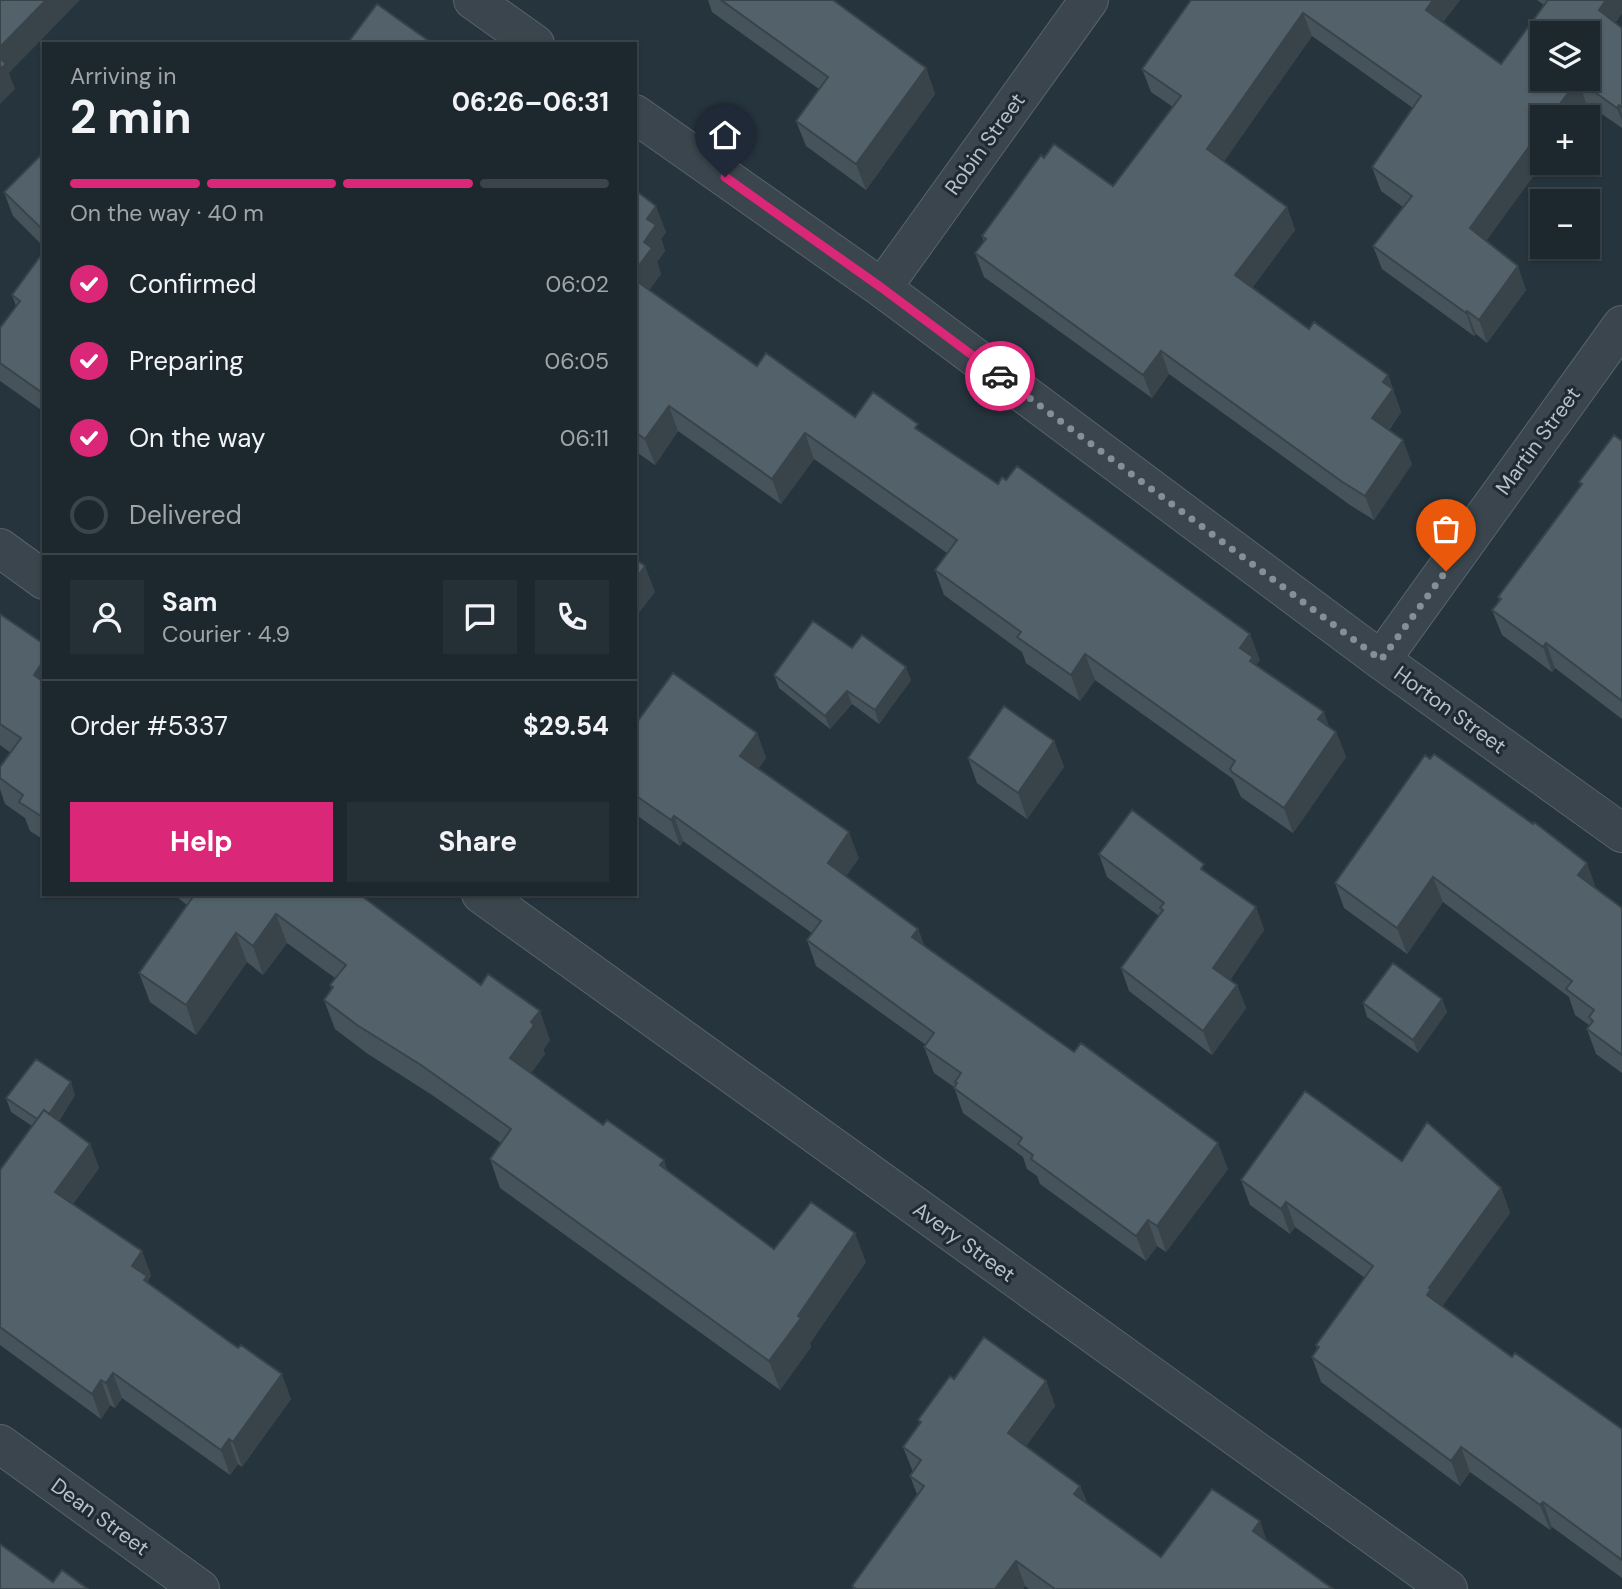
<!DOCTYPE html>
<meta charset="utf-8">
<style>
:root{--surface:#1c272e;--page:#252f36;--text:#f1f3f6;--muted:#a0a5aa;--line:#3a444a;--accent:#db2777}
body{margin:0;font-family:"DM Sans",sans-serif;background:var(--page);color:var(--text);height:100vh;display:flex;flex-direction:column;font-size:26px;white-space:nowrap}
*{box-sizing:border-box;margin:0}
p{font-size:23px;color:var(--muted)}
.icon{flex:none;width:38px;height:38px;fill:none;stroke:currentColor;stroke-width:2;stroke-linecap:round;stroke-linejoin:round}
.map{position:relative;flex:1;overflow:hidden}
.drawer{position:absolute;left:42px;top:42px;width:595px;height:854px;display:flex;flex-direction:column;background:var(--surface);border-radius:0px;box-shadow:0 2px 5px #0004,0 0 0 2px var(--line)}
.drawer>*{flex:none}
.tools{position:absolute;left:1530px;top:21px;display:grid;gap:14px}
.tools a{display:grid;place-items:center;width:70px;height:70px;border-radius:0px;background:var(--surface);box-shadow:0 2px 5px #0004,0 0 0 2px var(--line);font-size:35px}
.pin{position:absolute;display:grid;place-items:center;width:60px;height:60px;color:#fff;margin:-72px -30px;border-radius:50% 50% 50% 0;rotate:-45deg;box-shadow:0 0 7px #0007}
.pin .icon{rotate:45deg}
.courier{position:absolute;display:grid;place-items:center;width:70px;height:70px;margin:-35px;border:5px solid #db2777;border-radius:50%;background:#fff;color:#222;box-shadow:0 2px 9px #0007}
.head em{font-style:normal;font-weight:700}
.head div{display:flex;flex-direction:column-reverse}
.head{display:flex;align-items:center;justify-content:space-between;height:119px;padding:0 28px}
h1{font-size:46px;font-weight:700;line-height:52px}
.bar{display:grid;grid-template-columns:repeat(4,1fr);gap:10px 7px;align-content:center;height:84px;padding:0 28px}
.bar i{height:9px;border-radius:5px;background:var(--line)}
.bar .selected{background:var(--accent)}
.bar p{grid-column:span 4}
.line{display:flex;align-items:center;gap:18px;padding:0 28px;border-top:2px solid var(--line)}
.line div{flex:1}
.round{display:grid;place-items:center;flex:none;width:74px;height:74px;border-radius:0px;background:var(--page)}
ol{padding:0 28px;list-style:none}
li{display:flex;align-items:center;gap:21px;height:77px}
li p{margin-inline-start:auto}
li .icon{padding:7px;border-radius:50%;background:var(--accent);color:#fff;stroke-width:4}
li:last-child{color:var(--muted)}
li i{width:38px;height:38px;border:4px solid var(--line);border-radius:50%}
.primary-button{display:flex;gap:14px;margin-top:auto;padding:14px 28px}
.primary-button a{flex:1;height:80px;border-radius:0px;background:var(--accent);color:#fff;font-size:28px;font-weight:700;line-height:80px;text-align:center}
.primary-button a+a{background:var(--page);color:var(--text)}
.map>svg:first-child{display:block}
</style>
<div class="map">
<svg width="1622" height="1589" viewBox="0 0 1622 1589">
<rect width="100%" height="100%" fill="#26343d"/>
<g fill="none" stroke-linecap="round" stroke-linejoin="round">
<g stroke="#58636b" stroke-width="40">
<path id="street" d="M 473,0 L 535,44
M 635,114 L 882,288 L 1381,660 L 1622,833
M 882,288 L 1089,0
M 0,548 L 44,580
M 1381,660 L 1622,325
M 481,894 L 1448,1589
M 0,1444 L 200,1589"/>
</g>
<use href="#street" stroke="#3a454d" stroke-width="38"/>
</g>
<path fill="#47535b" d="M 708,0 L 833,0 L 926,68 L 935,94 L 866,190 L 806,146 L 796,121 L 819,89 L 712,12 Z
M 1191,0 L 1460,0 L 1443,22 L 1501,64 L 1544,5 L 1537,0 L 1622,0 L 1622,13 L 1615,23 L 1622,28 L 1622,128 L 1586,103 L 1486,241 L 1526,290 L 1487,343 L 1476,334 L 1474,336 L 1382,269 L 1373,246 L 1403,207 L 1381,191 L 1372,167 L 1413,108 L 1312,36 L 1224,161 L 1287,207 L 1295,230 L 1252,288 L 1309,329 L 1388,375 L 1401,412 L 1389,430 L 1412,464 L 1374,520 L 1350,505 L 1169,374 L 1152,398 L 984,277 L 975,253 L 984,242 L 982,236 L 1044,158 L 1113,186 L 1173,107 L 1151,92 L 1142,69 Z
M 44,159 L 44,247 L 13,216 L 4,192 Z
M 635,190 L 666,232 L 661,239 L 665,251 L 657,262 L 661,274 L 649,290 L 757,366 L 855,417 L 921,432 L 1260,660 L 1256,665 L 1336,732 L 1346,757 L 1293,833 L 1241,797 L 1233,779 L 1095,680 L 1080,701 L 1026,663 L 1022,652 L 944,595 L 935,570 L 947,553 L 814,459 L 781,504 L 678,431 L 655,465 L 635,451 Z
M 44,251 L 44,412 L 0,381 L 0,328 L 16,306 L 12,295 Z
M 1622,441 L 1622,719 L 1555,668 L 1552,672 L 1502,635 L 1492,610 L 1499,600 L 1498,597 L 1581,486 L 1579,482 Z
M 0,614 L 44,644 L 44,840 L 30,831 L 25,818 L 5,804 L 0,789 L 0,767 L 11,753 L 0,745 Z
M 852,648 L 911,680 L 879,724 L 852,704 L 830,729 L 779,688 L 774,675 Z
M 635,725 L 757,733 L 766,758 L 758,769 L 859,858 L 846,876 L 918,929 L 924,945 L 1228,1169 L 1166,1252 L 1157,1246 L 1146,1261 L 1040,1184 L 1037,1176 L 1027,1169 L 1023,1157 L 963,1113 L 954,1087 L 934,1073 L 924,1047 L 926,1045 L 816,966 L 807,940 L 812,933 L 683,841 L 680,846 L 635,814 Z
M 1054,741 L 1064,767 L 1027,819 L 977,783 L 968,758 Z
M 1425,755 L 1622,908 L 1622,1073 L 1596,1054 L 1587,1029 L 1589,1025 L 1575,1015 L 1569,997 L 1443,902 L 1407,954 L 1344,908 L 1335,883 Z
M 1099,854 L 1207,873 L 1256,907 L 1264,930 L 1230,980 L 1237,985 L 1246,1008 L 1212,1055 L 1129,991 L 1121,968 L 1159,916 L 1107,877 Z
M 173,894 L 359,894 L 550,1040 L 543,1050 L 545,1054 L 531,1073 L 774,1249 L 866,1262 L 810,1343 L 811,1347 L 780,1390 L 500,1188 L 490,1159 L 501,1143 L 432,1095 L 368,1054 L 335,1029 L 324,1000 L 332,989 L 330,985 L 335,978 L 287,943 L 263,975 L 247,962 L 196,1035 L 150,1002 L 139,973 L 187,905 Z
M 1442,999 L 1447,1012 L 1418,1053 L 1367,1017 L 1363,1003 Z
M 75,1095 L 59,1121 L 90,1144 L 99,1168 L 73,1204 L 142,1251 L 151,1276 L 148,1280 L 149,1284 L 291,1399 L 242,1467 L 238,1464 L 230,1475 L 122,1398 L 115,1408 L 110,1405 L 101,1419 L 0,1345 L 0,1170 L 32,1126 L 11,1112 L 6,1098 Z
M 1402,1161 L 1501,1188 L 1510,1213 L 1442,1306 L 1512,1357 L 1622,1429 L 1622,1578 L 1552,1527 L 1550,1530 L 1470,1472 L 1460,1486 L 1321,1382 L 1312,1357 L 1317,1349 L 1316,1345 L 1365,1278 L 1295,1227 L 1290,1234 L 1250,1205 L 1241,1180 Z
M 954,1379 L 1046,1381 L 1055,1406 L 1026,1446 L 1080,1486 L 1087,1503 L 1161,1557 L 1267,1541 L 1333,1589 L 1029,1589 L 1025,1586 L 1023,1589 L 853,1589 L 852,1586 L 917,1494 L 910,1476 L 913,1472 L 903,1447 L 920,1424 L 918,1420 Z"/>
<path fill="#39444a" d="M 46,0 L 80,0 L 9,73 L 15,89 L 0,104 L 0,47 Z
M 1433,0 L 1460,0 L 1434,33 L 1426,10 Z
M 1606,0 L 1622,0 L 1622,13 L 1608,34 L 1599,10 Z
M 1303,13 L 1312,36 L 1216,173 L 1207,149 Z
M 926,68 L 935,94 L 866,190 L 856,164 Z
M 1578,80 L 1586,103 L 1576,117 L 1550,117 Z
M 1619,105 L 1622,114 L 1622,121 L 1617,108 Z
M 1542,129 L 1542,163 L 1543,163 L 1478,252 L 1470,228 Z
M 656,206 L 666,232 L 661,239 L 665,251 L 657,262 L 661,274 L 640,302 L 635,288 L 635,271 L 644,242 L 647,219 Z
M 1287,207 L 1295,230 L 1244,299 L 1235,275 Z
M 1518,266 L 1526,290 L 1487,343 L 1479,320 Z
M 1467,311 L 1476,334 L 1474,336 L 1466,313 Z
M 1161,351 L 1169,374 L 1152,398 L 1143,375 Z
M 1388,375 L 1401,412 L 1380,441 L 1372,418 L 1383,382 Z
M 669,406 L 678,431 L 655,465 L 645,439 Z
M 805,433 L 814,459 L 781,504 L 772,479 Z
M 1403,440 L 1412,464 L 1374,520 L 1365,496 Z
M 645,566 L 655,592 L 635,618 L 635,580 Z
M 1250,634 L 1260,660 L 1256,665 L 1262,683 L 1240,648 Z
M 1546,643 L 1555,668 L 1552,672 L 1543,647 Z
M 1085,654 L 1095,680 L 1080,701 L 1071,675 Z
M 44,660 L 44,701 L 34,675 Z
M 906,667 L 911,680 L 879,724 L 875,710 Z
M 847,691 L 852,704 L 830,729 L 825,716 Z
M 1324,712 L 1333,737 L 1336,732 L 1346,757 L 1293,833 L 1284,808 L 1318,719 Z
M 757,733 L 766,758 L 749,782 L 740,756 Z
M 1054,741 L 1064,767 L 1027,819 L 1018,793 Z
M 674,816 L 683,841 L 680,846 L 671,820 Z
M 849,832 L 859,858 L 837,888 L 828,863 Z
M 1587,863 L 1596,888 L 1578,875 Z
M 1433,877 L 1443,902 L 1407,954 L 1397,928 Z
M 1256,907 L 1264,930 L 1222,991 L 1213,968 Z
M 276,914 L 287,943 L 263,975 L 253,946 Z
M 918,929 L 927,955 L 912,937 Z
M 236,933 L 247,962 L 196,1035 L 186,1005 Z
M 1237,985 L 1246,1008 L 1212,1055 L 1203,1031 Z
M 1442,999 L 1447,1012 L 1418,1053 L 1413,1040 Z
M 540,1011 L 550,1040 L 543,1050 L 545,1054 L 521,1087 L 510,1058 L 531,1022 Z
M 71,1082 L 75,1095 L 48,1137 L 43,1124 Z
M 1218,1143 L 1228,1169 L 1166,1252 L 1157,1226 Z
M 90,1144 L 99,1168 L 64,1217 L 55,1192 Z
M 664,1160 L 674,1189 L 660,1165 Z
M 1501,1188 L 1510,1213 L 1439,1311 L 1427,1295 L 1429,1288 Z
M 1286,1202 L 1295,1227 L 1290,1234 L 1281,1209 Z
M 1148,1220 L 1157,1246 L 1146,1261 L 1136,1236 Z
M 855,1233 L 866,1262 L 810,1343 L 811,1347 L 780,1390 L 769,1361 L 798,1316 Z
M 142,1251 L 151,1276 L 148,1280 L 156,1301 L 132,1266 Z
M 113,1373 L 122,1398 L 115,1408 L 106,1383 Z
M 282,1374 L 291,1399 L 242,1467 L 233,1442 Z
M 101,1380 L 110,1405 L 101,1419 L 92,1394 Z
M 1046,1381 L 1055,1406 L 1017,1458 L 1008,1433 Z
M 229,1439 L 238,1464 L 230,1475 L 221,1450 Z
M 1461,1447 L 1470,1472 L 1460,1486 L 1451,1461 Z
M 1080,1486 L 1089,1511 L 1074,1494 Z
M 1543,1502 L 1552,1527 L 1550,1530 L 1540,1505 Z
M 1260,1521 L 1269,1547 L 1253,1531 Z
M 1016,1561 L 1025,1586 L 1023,1589 L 995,1589 Z"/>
<path fill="#52616a" stroke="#39444a" stroke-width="2" fill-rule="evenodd" d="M 0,0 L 46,0 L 0,47 Z
M 721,0 L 833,0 L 926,68 L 856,164 L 796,121 L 828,77 Z
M 1191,0 L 1433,0 L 1426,10 L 1501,64 L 1548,0 L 1606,0 L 1599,10 L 1622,28 L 1622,108 L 1619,105 L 1617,108 L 1578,80 L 1550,117 L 1542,117 L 1542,129 L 1470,228 L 1518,266 L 1479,320 L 1467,311 L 1466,313 L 1373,246 L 1412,196 L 1372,167 L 1421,96 L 1303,13 L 1207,149 L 1287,207 L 1235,275 L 1309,329 L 1314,322 L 1388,375 L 1383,382 L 1393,389 L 1372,418 L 1403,440 L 1365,496 L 1341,481 L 1161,351 L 1143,375 L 975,253 L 986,239 L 982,236 L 1041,155 L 1044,158 L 1054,144 L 1113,186 L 1181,96 L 1142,69 ZM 1542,33 L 1587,33 L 1587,79 L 1542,79 Z
M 377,4 L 433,44 L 347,44 Z
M 0,58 L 6,64 L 0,69 Z
M 40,156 L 44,159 L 44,231 L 4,192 Z
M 635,190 L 656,206 L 647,219 L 656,225 L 644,242 L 652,248 L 635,271 Z
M 44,251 L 44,394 L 0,363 L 0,328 L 20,301 L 12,295 Z
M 635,280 L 757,366 L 766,353 L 855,417 L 873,392 L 918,424 L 915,428 L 998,484 L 1002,477 L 1006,480 L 1017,466 L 1250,634 L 1240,648 L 1253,657 L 1250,661 L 1324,712 L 1318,719 L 1336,732 L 1284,808 L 1232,772 L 1230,769 L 1235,761 L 1085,654 L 1071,675 L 1017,637 L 1021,632 L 935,570 L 957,540 L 805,433 L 772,479 L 669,406 L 645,439 L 635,432 Z
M 1614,435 L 1622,441 L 1622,701 L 1546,643 L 1543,647 L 1492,610 L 1501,599 L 1498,597 L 1582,484 L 1579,482 Z
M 635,559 L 645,566 L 635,580 Z
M 0,614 L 44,644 L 44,660 L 34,675 L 44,682 L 44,818 L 19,802 L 23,795 L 0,778 L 0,767 L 21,738 L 0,724 Z
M 813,621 L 852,648 L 862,635 L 906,667 L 875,710 L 847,691 L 825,716 L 774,675 Z
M 673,673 L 757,733 L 740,756 L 849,832 L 828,863 L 918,929 L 912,937 L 1074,1052 L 1081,1043 L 1218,1143 L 1157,1226 L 1148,1220 L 1136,1236 L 1031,1159 L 1033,1155 L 1018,1144 L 1022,1138 L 954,1088 L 957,1083 L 955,1082 L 961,1073 L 924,1047 L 934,1033 L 807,940 L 821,921 L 674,816 L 671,820 L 635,795 L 635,725 Z
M 1004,706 L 1054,741 L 1018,793 L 968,758 Z
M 1434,754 L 1533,824 L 1534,822 L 1587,863 L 1578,875 L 1622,908 L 1622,1055 L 1587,1029 L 1593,1021 L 1589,1017 L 1594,1010 L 1566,989 L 1572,981 L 1433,877 L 1397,928 L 1335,883 L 1425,755 L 1430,759 Z
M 1132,810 L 1204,864 L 1201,869 L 1256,907 L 1213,968 L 1237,985 L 1203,1031 L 1121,968 L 1163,910 L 1160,908 L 1164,903 L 1099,854 Z
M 195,894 L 359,894 L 481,985 L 488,974 L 540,1011 L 531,1022 L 534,1025 L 510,1058 L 603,1125 L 607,1120 L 664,1160 L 660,1165 L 774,1249 L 811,1202 L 855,1233 L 798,1316 L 801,1318 L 769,1361 L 490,1159 L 511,1129 L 421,1065 L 357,1025 L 324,1000 L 333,987 L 330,985 L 346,965 L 276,914 L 253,946 L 236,933 L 186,1005 L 139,973 Z
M 1393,963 L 1442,999 L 1413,1040 L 1363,1003 Z
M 36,1059 L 71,1082 L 49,1114 L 44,1110 L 37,1119 L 6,1098 Z
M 1305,1091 L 1402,1161 L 1427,1122 L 1501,1188 L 1429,1288 L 1431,1289 L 1427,1295 L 1512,1357 L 1515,1353 L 1622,1429 L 1622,1560 L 1543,1502 L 1540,1505 L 1461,1447 L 1451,1461 L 1312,1357 L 1319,1347 L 1316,1345 L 1373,1266 L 1286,1202 L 1281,1209 L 1241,1180 Z
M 44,1110 L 90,1144 L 55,1192 L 142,1251 L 132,1266 L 147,1276 L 144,1280 L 238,1348 L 241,1345 L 282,1374 L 233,1442 L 229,1439 L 221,1450 L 113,1373 L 106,1383 L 101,1380 L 92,1394 L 0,1327 L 0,1170 Z
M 984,1337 L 1046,1381 L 1008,1433 L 1080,1486 L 1074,1494 L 1161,1557 L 1212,1489 L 1260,1521 L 1253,1531 L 1333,1589 L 1055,1589 L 1016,1561 L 995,1589 L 856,1589 L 852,1586 L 924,1486 L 910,1476 L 921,1460 L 903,1447 L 921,1422 L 918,1420 L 950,1376 L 954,1379 Z
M 0,1544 L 53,1582 L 62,1570 L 88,1589 L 0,1589 Z"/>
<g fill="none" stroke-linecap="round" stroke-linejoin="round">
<path stroke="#848f97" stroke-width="7" stroke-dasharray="0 12.6" d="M 1000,376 L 1381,660 L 1446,571"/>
<path stroke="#db2777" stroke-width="9" d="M 725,177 L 882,288 L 1000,376"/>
</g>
<g text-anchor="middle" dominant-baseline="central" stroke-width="6" stroke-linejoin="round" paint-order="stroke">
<g font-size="21" fill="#b6c0c8" stroke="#1f2a32">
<text transform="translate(985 144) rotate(-54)">Robin Street</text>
<text transform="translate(1538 441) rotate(-54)">Martin Street</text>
<text transform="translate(1450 710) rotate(36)">Horton Street</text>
<text transform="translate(964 1242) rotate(36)">Avery Street</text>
<text transform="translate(100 1517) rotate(36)">Dean Street</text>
</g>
</g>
</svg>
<div class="tools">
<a><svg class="icon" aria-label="layers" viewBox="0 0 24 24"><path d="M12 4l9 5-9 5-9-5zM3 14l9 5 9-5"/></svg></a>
<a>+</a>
<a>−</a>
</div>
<div class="pin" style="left:1446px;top:571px;background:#ea580c"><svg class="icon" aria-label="bag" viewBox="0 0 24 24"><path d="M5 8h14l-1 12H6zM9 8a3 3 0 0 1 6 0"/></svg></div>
<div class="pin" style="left:725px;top:177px;background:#1f2937"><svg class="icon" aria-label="home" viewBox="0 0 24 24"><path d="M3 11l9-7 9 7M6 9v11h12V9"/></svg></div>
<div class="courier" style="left:1000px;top:376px"><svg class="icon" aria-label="car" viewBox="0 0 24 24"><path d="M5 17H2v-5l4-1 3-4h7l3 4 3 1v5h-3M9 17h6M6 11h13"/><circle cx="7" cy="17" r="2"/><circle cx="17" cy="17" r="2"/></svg></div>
<section class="drawer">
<div class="head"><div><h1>2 min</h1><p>Arriving in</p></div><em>06:26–06:31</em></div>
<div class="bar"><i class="selected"></i><i class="selected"></i><i class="selected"></i><i></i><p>On the way · 40 m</p></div>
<ol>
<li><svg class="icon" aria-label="check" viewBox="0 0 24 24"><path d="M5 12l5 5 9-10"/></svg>Confirmed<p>06:02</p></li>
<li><svg class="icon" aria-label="check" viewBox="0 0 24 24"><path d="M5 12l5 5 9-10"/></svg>Preparing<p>06:05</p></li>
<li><svg class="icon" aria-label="check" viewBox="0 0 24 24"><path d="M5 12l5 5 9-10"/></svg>On the way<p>06:11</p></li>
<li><i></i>Delivered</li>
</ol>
<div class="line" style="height:126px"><a class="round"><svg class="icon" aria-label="person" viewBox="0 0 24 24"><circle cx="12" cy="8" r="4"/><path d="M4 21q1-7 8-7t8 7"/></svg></a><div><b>Sam</b><p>Courier · 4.9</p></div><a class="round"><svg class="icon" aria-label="chat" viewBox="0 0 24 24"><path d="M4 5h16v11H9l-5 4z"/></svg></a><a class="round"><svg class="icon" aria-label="phone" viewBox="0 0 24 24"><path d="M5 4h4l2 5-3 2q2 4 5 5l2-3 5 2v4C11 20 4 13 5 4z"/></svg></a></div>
<div class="line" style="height:91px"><div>Order #5337</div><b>$29.54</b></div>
<div class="primary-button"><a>Help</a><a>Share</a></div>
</section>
</div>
